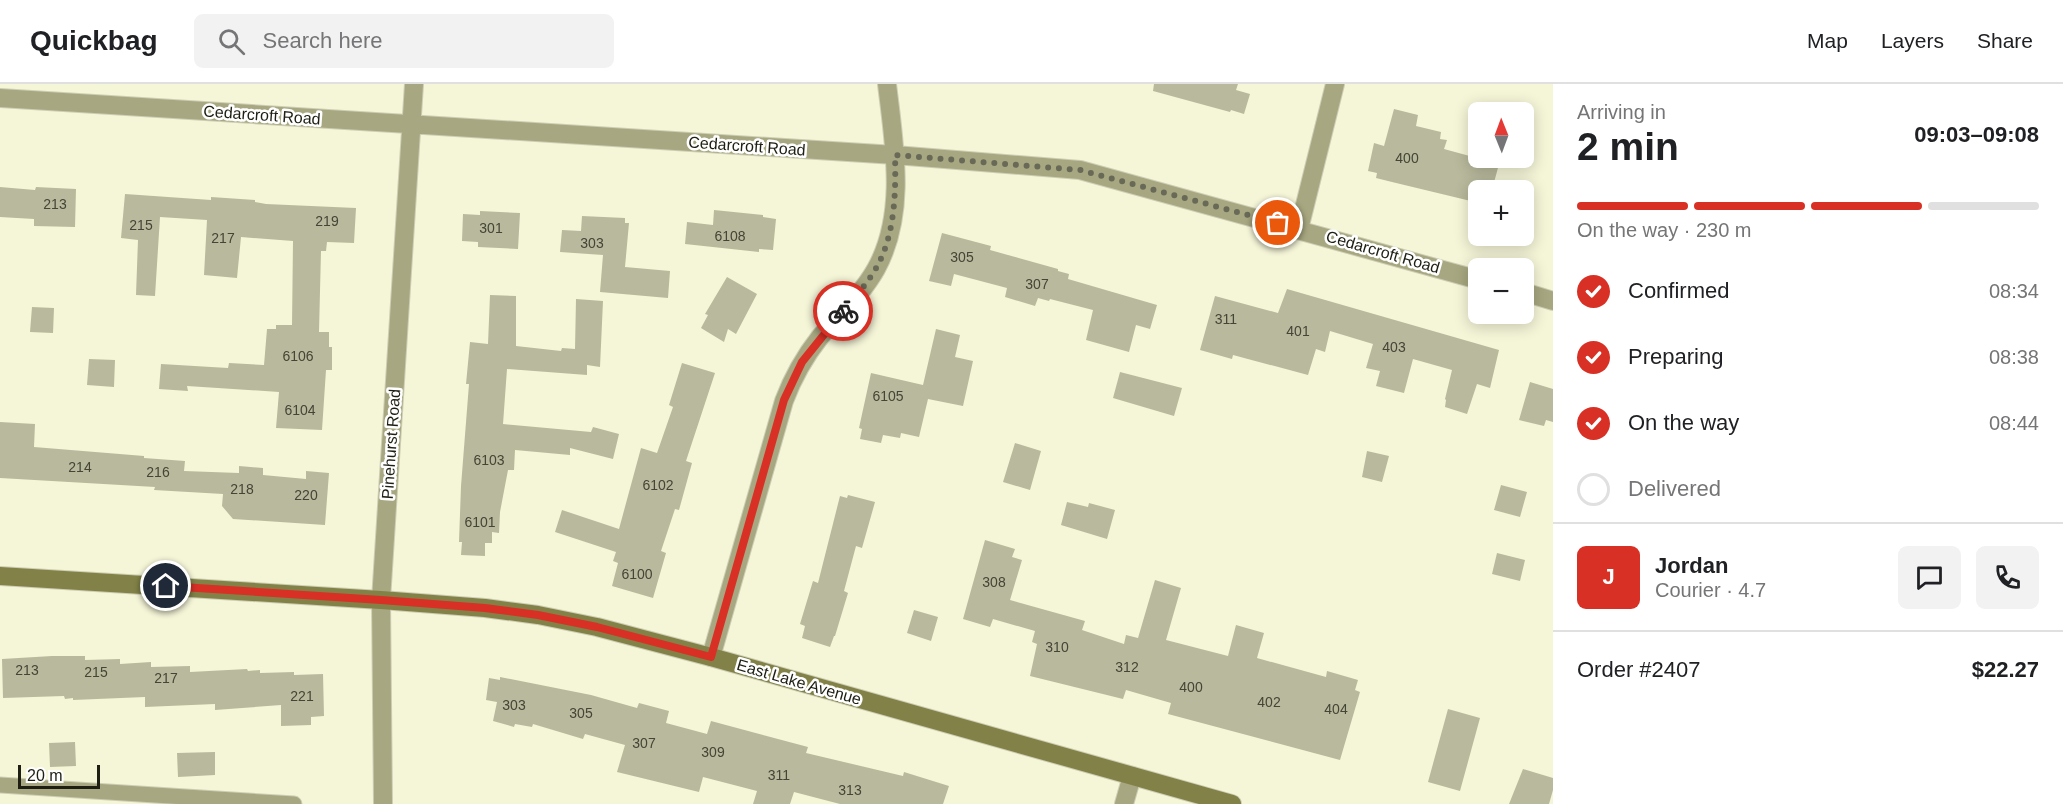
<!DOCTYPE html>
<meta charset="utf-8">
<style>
:root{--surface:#fff;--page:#f2f2f2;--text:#202124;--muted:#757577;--line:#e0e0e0;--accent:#d93025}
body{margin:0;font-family:Arial,sans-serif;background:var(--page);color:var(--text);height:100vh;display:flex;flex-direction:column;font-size:22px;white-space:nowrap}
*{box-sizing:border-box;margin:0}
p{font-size:20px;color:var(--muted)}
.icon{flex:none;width:33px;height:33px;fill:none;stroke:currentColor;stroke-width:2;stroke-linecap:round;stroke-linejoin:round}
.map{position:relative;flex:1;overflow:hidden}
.side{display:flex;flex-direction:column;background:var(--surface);width:510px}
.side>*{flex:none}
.needle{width:39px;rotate:359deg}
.controls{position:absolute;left:1468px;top:18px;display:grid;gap:12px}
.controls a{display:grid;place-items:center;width:66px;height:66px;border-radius:9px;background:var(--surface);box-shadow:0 3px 15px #0003;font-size:30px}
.scale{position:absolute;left:18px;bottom:15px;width:82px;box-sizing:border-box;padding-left:6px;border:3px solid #1e1e13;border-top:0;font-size:16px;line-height:21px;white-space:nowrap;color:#1e1e13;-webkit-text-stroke:4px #fff;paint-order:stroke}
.pin{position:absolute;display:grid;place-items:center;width:51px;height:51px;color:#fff;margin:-26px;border:3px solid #fff;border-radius:50%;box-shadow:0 2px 6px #0007}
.courier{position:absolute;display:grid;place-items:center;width:60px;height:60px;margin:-30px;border:4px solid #d93025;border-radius:50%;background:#fff;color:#222;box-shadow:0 2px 8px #0007}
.headline em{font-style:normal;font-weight:800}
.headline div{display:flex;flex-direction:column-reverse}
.headline{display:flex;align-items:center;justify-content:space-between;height:102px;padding:0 24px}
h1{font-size:39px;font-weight:800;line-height:45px}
.bar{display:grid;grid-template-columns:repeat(4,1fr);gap:9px 6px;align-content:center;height:72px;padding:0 24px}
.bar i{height:8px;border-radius:4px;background:var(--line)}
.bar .on{background:var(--accent)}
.bar p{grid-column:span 4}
.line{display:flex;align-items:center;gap:15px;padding:0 24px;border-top:2px solid var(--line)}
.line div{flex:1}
.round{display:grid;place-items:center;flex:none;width:63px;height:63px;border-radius:9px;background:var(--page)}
ol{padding:0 24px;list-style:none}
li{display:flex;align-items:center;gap:18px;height:66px}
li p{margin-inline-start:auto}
li .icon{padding:6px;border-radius:50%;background:var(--accent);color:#fff;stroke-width:4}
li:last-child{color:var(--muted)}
li i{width:33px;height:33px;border:3px solid var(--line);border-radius:50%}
header{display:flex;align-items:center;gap:36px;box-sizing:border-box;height:84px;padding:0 30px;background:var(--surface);border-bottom:2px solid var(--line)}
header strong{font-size:28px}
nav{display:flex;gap:33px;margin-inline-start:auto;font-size:21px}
.search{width:420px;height:54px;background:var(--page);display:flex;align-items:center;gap:15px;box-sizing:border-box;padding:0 21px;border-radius:9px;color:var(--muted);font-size:22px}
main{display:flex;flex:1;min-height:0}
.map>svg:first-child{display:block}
</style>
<header>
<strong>Quickbag</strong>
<div class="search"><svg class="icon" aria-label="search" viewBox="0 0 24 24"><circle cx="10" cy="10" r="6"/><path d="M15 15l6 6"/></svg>Search here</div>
<nav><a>Map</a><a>Layers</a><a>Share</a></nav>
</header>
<main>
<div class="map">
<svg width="1553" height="720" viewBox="0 0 1553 720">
<rect width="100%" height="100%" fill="#f5f5d8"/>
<path fill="#b9b99d" d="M 1154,0 L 1238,0 L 1236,6 L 1250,10 L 1244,30 L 1231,26 L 1230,28 L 1153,7 Z
M 1394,25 L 1418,31 L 1416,42 L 1441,48 L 1440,55 L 1447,56 L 1444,65 L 1499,80 L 1492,106 L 1479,106 L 1479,119 L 1392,98 L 1376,94 L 1377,89 L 1368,87 L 1374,59 L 1384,62 Z
M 0,103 L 35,106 L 36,103 L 76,105 L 75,143 L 34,142 L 34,135 L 0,133 Z
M 125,110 L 211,116 L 211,113 L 255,116 L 255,118 L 266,120 L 356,124 L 354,159 L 327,158 L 326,167 L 321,167 L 319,248 L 329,248 L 329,263 L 332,263 L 332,286 L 326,286 L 322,346 L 276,344 L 279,308 L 187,302 L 188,307 L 159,305 L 161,280 L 228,284 L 229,279 L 264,281 L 267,245 L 276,245 L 276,241 L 292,241 L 293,157 L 241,153 L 237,194 L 204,191 L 207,136 L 160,133 L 155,212 L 136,211 L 138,156 L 121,154 Z
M 714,126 L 763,131 L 763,133 L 776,135 L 773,166 L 759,165 L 759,168 L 685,160 L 687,138 L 713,141 Z
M 480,127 L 520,129 L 518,165 L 478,163 L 478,158 L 462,157 L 463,130 L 480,131 Z
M 582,132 L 625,134 L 625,139 L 629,139 L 625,183 L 670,187 L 668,214 L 600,208 L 603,171 L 560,168 L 562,146 L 581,147 Z
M 942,149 L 991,162 L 990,166 L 1058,185 L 1058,187 L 1069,190 L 1068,195 L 1157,221 L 1150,245 L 1136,241 L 1129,268 L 1086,256 L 1093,226 L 1050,215 L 1049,217 L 1038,214 L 1035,222 L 1005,213 L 1007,204 L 954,190 L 951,202 L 929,197 Z
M 727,193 L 757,210 L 736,250 L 728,245 L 724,258 L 701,244 L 708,231 L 705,230 Z
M 1287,205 L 1499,266 L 1490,304 L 1477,300 L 1467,330 L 1445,323 L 1446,316 L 1445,315 L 1452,286 L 1413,275 L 1404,309 L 1376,302 L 1380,287 L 1366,284 L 1373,260 L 1330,247 L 1325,268 L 1316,265 L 1308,291 L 1233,271 L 1232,275 L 1200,266 L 1215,212 L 1278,229 Z
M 490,211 L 516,212 L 516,262 L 561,267 L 562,264 L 575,265 L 576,215 L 603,217 L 600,283 L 587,281 L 587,291 L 507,285 L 503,340 L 591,348 L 593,343 L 619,350 L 613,375 L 570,364 L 570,371 L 515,366 L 514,386 L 508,386 L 500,428 L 499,449 L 492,448 L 492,459 L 485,459 L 485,472 L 461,471 L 462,458 L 459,458 L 461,402 L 469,300 L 466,300 L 470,258 L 488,260 Z
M 32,223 L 54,224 L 53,249 L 30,248 Z
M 936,245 L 960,251 L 955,273 L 973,277 L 963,322 L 928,315 L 919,353 L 901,349 L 900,354 L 883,351 L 881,359 L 860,355 L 862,345 L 859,344 L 871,289 L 923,301 Z
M 89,275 L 115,276 L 114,303 L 87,301 Z
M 682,279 L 715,289 L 686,377 L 692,379 L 679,426 L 675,425 L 661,467 L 666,469 L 653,514 L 612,502 L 618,479 L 613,477 L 616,468 L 555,448 L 562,426 L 619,445 L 641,364 L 657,369 L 673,323 L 669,321 Z
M 1120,288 L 1182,304 L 1174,332 L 1113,314 Z
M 1530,298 L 1553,305 L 1553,338 L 1546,336 L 1544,342 L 1519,336 Z
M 0,338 L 35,340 L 34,363 L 144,372 L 144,374 L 185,377 L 184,387 L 239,389 L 239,382 L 263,384 L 263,391 L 306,395 L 306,387 L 329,389 L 325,441 L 233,435 L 222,422 L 223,410 L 154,406 L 155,403 L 0,394 Z
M 1015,359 L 1041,367 L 1030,406 L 1003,398 Z
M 1367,367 L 1389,372 L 1382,398 L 1362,393 Z
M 1501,401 L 1527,408 L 1520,433 L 1494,426 Z
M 848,411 L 875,418 L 862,464 L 856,462 L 844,507 L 848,509 L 835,552 L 834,552 L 830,563 L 802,554 L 805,542 L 800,540 L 813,497 L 818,499 L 840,412 L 847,414 Z
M 1067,418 L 1088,423 L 1089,419 L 1115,426 L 1107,455 L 1061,441 Z
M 985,456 L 1015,465 L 1012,473 L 1022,476 L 1010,516 L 1085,537 L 1082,546 L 1124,560 L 1126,551 L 1138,554 L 1155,496 L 1181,504 L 1166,556 L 1228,572 L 1236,541 L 1264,549 L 1257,574 L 1326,593 L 1327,587 L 1358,596 L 1355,606 L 1360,608 L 1340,676 L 1168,630 L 1171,619 L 1126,606 L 1123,615 L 1030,592 L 1037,560 L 1032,558 L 1035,547 L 993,535 L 990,543 L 963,535 Z
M 1497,469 L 1525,476 L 1520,497 L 1492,490 Z
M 914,526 L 938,533 L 931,557 L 907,549 Z
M 52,572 L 85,572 L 85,576 L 120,575 L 120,580 L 151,578 L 151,583 L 190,582 L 190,588 L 247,585 L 248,587 L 260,586 L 260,589 L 294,588 L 294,591 L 323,590 L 324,632 L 311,633 L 311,641 L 281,642 L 281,621 L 215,626 L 215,620 L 145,623 L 145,613 L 73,616 L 73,614 L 65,615 L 64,612 L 3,614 L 2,575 Z
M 500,593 L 591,611 L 637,624 L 639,619 L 669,627 L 666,639 L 707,650 L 711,637 L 808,663 L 806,669 L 903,692 L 904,688 L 949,702 L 943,720 L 840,720 L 794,708 L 790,720 L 753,720 L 757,707 L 703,693 L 699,708 L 617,688 L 625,661 L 585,650 L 583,655 L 533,640 L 532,643 L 515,640 L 514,643 L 493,637 L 497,618 L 486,616 L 489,594 L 500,596 Z
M 1448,625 L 1480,634 L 1460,707 L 1428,698 Z
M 75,658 L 76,682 L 50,683 L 49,659 Z
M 215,668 L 215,691 L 178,693 L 177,669 Z
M 1523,685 L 1553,694 L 1553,706 L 1549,720 L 1509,720 Z"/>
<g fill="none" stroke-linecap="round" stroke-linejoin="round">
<g stroke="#ceceb5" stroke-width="17">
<path id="lane" d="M 0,701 L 294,720"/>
</g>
<g stroke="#ceceb5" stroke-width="20">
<path id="street" d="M 0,14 L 895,71 L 1080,86 L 1479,196
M 1299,145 L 1335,0
M 1524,208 L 1553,217
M 711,573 L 784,317 C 793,293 805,272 820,253 C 839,231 862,210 876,185 C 907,129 894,60 887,0
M 383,720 L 381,516 L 414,0
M 1124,720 L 1132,692"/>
</g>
<g stroke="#ceceb5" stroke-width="20">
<path id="secondary" d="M 0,492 L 381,516 L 485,524 L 538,531 L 597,543 L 711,573 L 1232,720"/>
</g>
<use href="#lane" stroke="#a7a781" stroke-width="15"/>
<use href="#street" stroke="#a7a781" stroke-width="18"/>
<use href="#secondary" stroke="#828248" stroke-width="18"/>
</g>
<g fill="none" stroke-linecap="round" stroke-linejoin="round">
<path stroke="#696958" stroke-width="6" stroke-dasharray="0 10.8" d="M 843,227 C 854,214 866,201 875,186 C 895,153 896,109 895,71 L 1080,86 L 1278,139"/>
<path stroke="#d93025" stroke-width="8" d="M 166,502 L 381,516 L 485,524 L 538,531 L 597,543 L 711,573 L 784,316 L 802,278 L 843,227"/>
</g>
<g text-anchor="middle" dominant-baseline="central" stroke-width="5" stroke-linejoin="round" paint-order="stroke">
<g font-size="14" fill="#454536">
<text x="1407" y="74">400</text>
<text x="55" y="120">213</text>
<text x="327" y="137">219</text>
<text x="141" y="141">215</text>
<text x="491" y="144">301</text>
<text x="730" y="152">6108</text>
<text x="223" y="154">217</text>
<text x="592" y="159">303</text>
<text x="962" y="173">305</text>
<text x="1037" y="200">307</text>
<text x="1226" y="235">311</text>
<text x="1298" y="247">401</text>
<text x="1394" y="263">403</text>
<text x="298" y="272">6106</text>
<text x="888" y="312">6105</text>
<text x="300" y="326">6104</text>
<text x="489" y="376">6103</text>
<text x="80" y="383">214</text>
<text x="158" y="388">216</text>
<text x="658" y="401">6102</text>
<text x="242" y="405">218</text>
<text x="306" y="411">220</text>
<text x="480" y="438">6101</text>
<text x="637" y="490">6100</text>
<text x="994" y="498">308</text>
<text x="1057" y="563">310</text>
<text x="1127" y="583">312</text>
<text x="27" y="586">213</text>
<text x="96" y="588">215</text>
<text x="166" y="594">217</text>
<text x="1191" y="603">400</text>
<text x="302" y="612">221</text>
<text x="1269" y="618">402</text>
<text x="514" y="621">303</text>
<text x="1336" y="625">404</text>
<text x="581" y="629">305</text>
<text x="644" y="659">307</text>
<text x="713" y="668">309</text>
<text x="779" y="691">311</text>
<text x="850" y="706">313</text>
</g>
<g font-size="16" fill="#1e1e13" stroke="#fff">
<text transform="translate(262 31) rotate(4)">Cedarcroft Road</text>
<text transform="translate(747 62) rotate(4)">Cedarcroft Road</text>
<text transform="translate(1383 168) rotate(16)">Cedarcroft Road</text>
<text transform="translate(391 360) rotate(-86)">Pinehurst Road</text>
<text transform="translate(799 598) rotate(16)">East Lake Avenue</text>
</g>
</g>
</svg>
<div class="controls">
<a><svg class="needle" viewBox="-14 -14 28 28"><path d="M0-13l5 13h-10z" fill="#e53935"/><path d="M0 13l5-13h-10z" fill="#757577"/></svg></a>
<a>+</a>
<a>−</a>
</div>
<div class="scale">20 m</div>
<div class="pin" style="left:1278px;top:139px;background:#ea580c"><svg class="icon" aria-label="bag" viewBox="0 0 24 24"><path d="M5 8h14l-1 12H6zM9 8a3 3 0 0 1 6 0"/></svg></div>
<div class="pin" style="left:166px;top:502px;background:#1f2937"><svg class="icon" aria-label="home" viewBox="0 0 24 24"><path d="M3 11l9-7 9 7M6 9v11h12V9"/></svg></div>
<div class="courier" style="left:843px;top:227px"><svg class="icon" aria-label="bike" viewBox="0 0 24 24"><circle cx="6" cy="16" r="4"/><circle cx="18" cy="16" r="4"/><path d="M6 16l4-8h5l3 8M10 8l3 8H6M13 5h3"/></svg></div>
</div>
<section class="side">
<div class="headline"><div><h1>2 min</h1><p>Arriving in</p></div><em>09:03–09:08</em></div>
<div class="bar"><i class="on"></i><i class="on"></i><i class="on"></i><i></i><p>On the way · 230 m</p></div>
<ol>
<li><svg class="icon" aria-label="check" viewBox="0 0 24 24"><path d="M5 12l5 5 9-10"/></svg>Confirmed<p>08:34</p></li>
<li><svg class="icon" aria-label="check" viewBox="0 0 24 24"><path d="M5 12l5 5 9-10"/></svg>Preparing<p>08:38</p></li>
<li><svg class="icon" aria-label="check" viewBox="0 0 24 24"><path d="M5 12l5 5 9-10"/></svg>On the way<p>08:44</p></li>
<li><i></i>Delivered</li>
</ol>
<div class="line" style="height:108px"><b class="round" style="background:var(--accent);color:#fff">J</b><div><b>Jordan</b><p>Courier · 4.7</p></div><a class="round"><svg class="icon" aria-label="chat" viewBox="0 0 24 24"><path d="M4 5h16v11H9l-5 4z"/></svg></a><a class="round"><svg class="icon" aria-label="phone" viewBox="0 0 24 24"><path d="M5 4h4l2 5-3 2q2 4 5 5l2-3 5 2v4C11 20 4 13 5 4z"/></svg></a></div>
<div class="line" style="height:78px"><div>Order #2407</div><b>$22.27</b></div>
</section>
</main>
